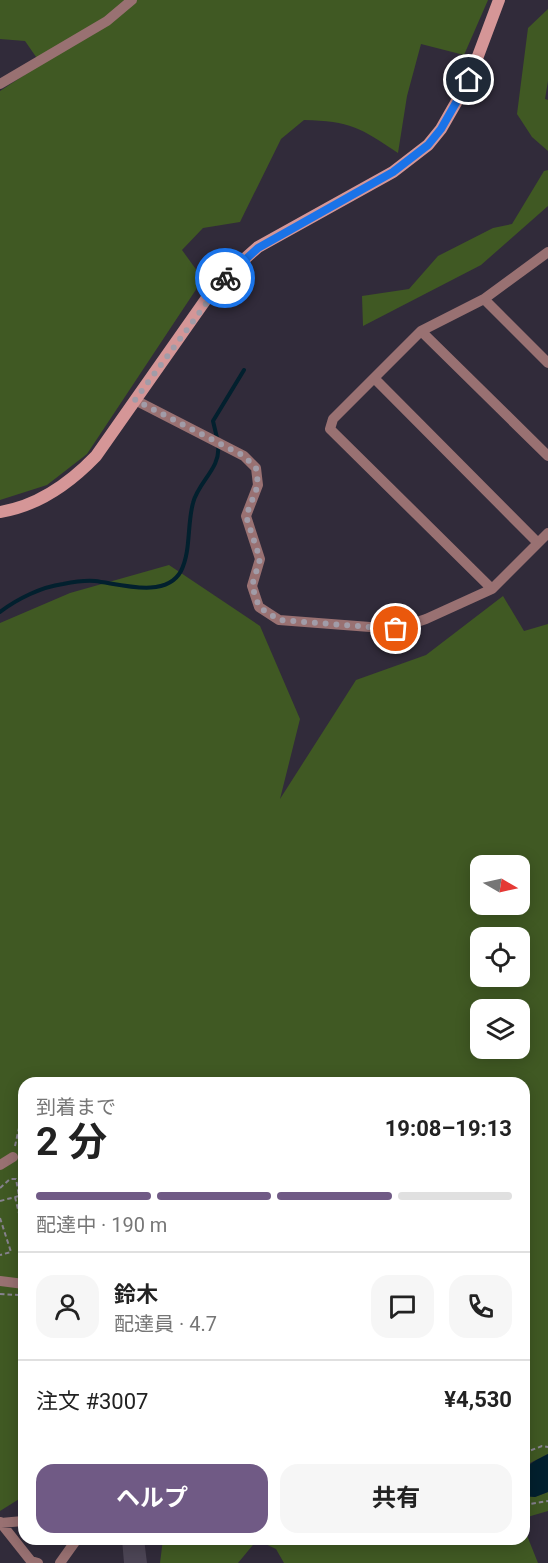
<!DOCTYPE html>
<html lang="ja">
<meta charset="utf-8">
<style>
:root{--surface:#fff;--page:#f6f6f6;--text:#222;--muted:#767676;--line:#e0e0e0;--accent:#705a85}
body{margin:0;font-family:Roboto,"Noto Sans JP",sans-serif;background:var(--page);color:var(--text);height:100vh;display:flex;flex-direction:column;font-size:22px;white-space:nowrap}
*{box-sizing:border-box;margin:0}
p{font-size:20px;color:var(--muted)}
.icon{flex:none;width:33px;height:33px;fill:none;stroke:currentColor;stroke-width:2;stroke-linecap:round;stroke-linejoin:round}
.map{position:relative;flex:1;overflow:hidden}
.sheet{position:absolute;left:18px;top:1077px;width:512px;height:468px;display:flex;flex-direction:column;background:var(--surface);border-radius:18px;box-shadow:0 3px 15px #0003}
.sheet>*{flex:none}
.needle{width:39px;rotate:99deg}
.fabs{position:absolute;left:470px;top:855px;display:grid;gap:12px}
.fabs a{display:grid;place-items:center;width:60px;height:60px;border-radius:12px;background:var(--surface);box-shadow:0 3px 15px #0003;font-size:30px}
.pin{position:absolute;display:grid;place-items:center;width:51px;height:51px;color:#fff;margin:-26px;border:3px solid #fff;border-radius:50%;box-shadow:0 2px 6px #0007}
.courier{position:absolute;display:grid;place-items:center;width:60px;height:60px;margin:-30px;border:4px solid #1a73e8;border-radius:50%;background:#fff;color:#222;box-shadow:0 2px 8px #0007}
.overview em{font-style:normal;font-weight:700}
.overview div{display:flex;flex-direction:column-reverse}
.overview{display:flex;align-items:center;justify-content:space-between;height:102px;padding:0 18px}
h1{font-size:39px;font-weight:700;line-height:45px}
.bar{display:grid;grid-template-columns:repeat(4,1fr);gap:9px 6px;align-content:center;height:72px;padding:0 18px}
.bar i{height:8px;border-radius:4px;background:var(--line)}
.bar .active{background:var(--accent)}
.bar p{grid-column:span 4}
.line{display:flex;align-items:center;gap:15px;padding:0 18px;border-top:2px solid var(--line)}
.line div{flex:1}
.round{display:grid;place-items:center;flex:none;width:63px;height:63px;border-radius:18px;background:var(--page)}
.button{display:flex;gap:12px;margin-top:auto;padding:12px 18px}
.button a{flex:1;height:69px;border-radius:18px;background:var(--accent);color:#fff;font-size:24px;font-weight:700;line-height:69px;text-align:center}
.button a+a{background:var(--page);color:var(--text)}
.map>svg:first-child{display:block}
</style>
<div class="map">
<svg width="548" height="1563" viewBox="0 0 548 1563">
<rect width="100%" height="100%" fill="#312b3a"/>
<path fill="#405923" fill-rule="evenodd" d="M 0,0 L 488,0 L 464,55 L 421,44 L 407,96 L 398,153 C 361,128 350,121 304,120 L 281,139 L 240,222 L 203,228 L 182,250 L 203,279 L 87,454 L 47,485 L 0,500 L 0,91 L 41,64 L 25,41 L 0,39 Z
M 548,9 L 548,81 L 545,99 L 548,100 L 548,151 L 532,137 L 517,114 L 528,28 Z
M 548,170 L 548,206 L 481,265 L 363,326 L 362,296 L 409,289 L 438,256 L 493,228 L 512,224 L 544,171 Z
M 169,565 L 260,626 L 300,719 L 280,799 L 356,680 L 426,655 L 503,596 L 524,631 L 548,624 L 548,1454 L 530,1463 L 524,1472 L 524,1083 L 24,1083 L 24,1496 L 0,1511 L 0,623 L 70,593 ZM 480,866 L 519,866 L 519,904 L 480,904 ZM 480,938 L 519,938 L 519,976 L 480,976 ZM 480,1010 L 519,1010 L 519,1048 L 480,1048 Z
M 548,1492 L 548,1511 L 524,1518 L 524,1496 L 535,1497 Z
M 524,1528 L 538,1563 L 284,1563 L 276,1549 L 257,1540 L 238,1563 L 160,1563 L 163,1539 L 524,1539 Z"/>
<path fill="#02202e" d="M 548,1454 L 548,1492 L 535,1497 L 524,1496 C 523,1469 523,1466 548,1454 Z"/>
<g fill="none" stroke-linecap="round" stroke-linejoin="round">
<path stroke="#02202e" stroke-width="4" d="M 217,438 L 213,421 L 244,370
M 0,612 C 17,599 41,587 63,584 C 73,582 85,580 95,581 C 120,584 166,599 181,571 C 191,551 187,525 193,503 C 198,482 221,468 218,446"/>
</g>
<path fill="#4c4555" d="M 122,1539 L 144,1539 L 147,1563 L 124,1563 Z"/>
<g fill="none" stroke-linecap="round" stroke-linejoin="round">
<path stroke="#87828f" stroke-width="2" stroke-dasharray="4.5 3" stroke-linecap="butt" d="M 15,1146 L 19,1128 L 24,1125
M 0,1188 L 10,1179 L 16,1179 L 19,1196 L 24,1198
M 15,1197 L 24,1234
M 0,1201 L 19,1196
M 0,1218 L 11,1252 L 0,1255
M 0,1294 L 18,1295
M 524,1453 L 542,1446 L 548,1447
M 524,1505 L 548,1501"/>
<path stroke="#997172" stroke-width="10" d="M 0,84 L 107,21 L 132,0
M 484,299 L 548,363
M 421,331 L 548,456
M 374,378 L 538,543
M 135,400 L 244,456 L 256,468 L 258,485 L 246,516 L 260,559 L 252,586 L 259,607 L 279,620 L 396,629 L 426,619 L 492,589 L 548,533
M 492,589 L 330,429 L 333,419 L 421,331 L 484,299 L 548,252
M 0,1165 L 13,1157
M 0,1281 L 24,1284
M 0,1522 L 31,1561 L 38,1563
M 1,1523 L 23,1521
M 60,1563 L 77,1539"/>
<path stroke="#d59697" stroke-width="12" d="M 0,512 C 38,506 70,483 96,456 L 216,285 L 240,263 L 258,247 L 393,172 L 428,145 L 441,129 L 469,80 L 499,0"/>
</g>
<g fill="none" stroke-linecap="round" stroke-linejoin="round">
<path stroke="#a19ca8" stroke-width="6" stroke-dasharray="0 10.8" d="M 225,278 L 135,400 L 244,456 L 256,468 L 258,485 L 246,516 L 260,559 L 252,586 L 259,607 L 279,620 L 396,629"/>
<path stroke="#1a73e8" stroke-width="8" d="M 225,278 L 258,248 L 393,172 L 428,145 L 441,129 L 469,80"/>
</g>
</svg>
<div class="fabs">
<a><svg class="needle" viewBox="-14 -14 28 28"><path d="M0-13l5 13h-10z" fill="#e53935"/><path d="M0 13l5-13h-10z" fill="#767676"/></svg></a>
<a><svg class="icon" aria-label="locate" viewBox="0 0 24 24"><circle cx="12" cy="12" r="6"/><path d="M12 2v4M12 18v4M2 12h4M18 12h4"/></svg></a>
<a><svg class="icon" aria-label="layers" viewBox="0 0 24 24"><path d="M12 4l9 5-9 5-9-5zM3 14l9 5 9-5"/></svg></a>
</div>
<div class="pin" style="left:396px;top:629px;background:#ea580c"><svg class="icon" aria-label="bag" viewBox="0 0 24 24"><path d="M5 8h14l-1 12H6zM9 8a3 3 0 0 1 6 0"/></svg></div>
<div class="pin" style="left:469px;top:80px;background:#1f2937"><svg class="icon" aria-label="home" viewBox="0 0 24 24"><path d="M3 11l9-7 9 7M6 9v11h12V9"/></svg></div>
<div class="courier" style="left:225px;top:278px"><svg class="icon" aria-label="bike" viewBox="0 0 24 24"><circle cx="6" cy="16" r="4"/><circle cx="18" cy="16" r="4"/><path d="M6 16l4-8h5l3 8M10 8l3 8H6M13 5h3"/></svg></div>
<section class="sheet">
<div class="overview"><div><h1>2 分</h1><p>到着まで</p></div><em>19:08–19:13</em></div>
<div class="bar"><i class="active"></i><i class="active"></i><i class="active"></i><i></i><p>配達中 · 190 m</p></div>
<div class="line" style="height:108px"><a class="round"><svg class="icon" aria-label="person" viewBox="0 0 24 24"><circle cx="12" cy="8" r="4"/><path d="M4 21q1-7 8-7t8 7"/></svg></a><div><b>鈴木</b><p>配達員 · 4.7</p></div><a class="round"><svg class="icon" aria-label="chat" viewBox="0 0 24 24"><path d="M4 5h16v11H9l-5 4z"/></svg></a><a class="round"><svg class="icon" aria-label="phone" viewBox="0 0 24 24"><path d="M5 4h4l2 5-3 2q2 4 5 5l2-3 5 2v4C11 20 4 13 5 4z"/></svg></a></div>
<div class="line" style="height:78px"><div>注文 #3007</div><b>¥4,530</b></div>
<div class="button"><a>ヘルプ</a><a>共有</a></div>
</section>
</div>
